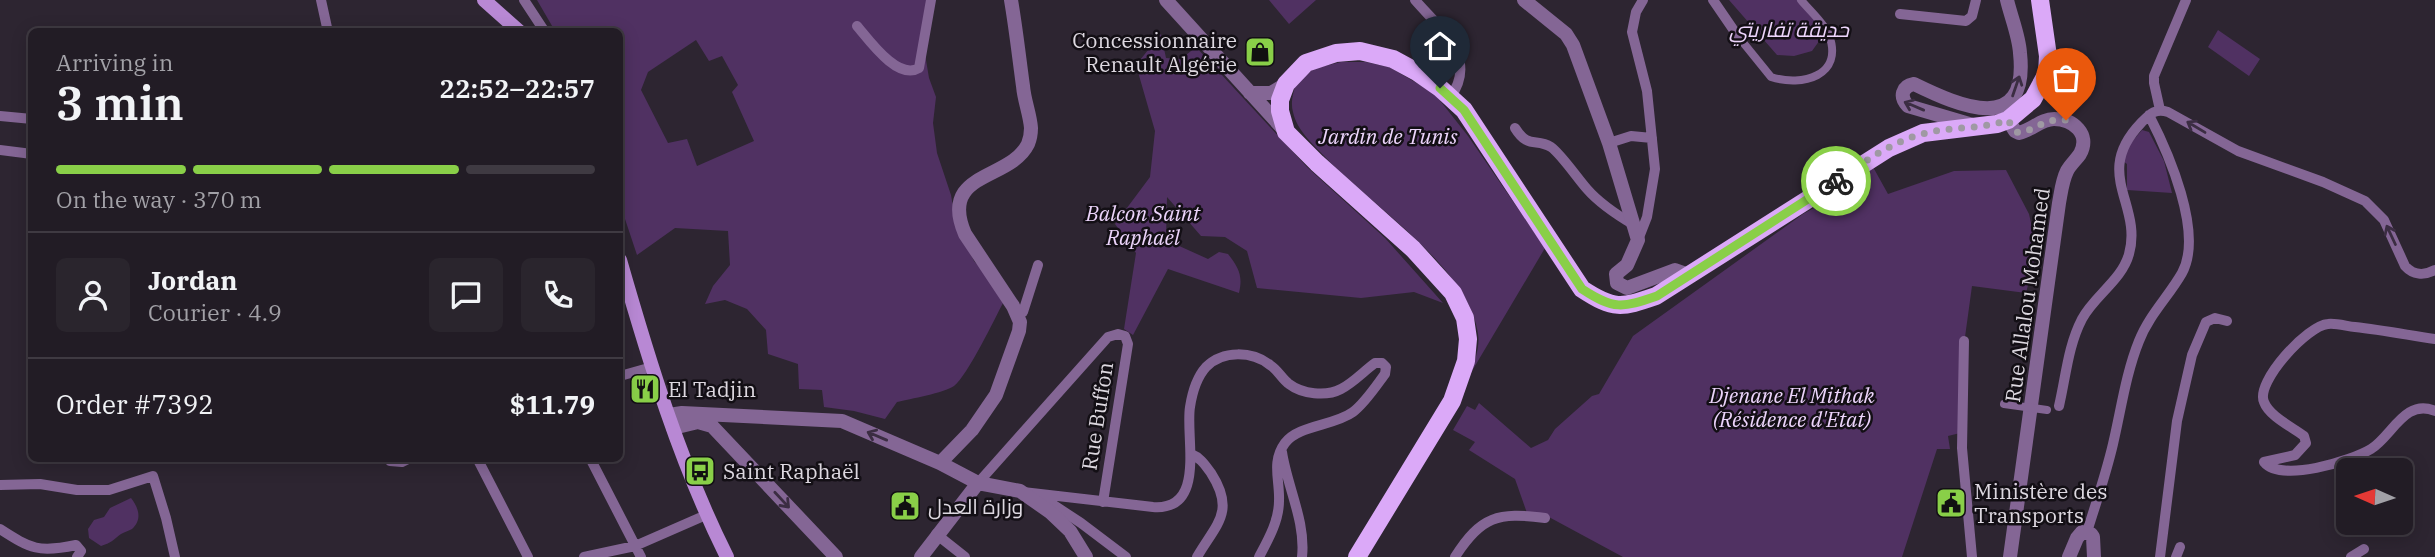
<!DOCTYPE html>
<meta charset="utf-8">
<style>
:root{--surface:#221c25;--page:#2a252d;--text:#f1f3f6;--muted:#a2a1a7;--line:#3f3a42;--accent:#89cf48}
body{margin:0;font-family:"IBM Plex Serif",Cairo,serif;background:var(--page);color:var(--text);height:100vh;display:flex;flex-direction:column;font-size:26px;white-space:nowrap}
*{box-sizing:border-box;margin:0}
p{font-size:23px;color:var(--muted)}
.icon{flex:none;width:38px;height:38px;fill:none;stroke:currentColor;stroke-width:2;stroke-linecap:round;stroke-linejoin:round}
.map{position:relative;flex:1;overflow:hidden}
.side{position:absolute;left:28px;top:28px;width:595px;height:434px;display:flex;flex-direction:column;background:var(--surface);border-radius:10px;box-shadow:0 4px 18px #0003,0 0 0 2px var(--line)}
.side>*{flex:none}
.needle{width:46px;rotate:273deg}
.fabs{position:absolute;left:2336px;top:458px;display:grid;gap:14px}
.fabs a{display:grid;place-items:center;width:77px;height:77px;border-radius:10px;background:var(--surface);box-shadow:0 4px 18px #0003,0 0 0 2px var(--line);font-size:35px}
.pin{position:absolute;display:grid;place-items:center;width:60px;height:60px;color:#fff;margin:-72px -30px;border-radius:50% 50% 50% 0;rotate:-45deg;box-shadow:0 0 7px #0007}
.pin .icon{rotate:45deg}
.courier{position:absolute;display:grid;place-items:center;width:70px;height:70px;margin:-35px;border:5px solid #89cf48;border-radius:50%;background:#fff;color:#222;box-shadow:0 2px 9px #0007}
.headline em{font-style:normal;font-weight:600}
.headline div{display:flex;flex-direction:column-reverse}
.headline{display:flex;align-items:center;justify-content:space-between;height:119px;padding:0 28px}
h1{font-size:46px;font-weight:600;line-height:52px}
.bar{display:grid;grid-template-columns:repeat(4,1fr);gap:10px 7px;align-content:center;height:84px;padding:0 28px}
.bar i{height:9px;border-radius:5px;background:var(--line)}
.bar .current{background:var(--accent)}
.bar p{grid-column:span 4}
.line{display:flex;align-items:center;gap:18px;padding:0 28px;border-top:2px solid var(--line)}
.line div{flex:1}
.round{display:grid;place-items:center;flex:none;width:74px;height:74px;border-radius:10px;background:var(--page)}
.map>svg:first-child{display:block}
</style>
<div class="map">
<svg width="2435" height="557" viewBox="0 0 2435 557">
<rect width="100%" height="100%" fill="#2d2531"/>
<path fill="#503162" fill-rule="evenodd" d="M 537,0 L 926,0 L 925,54 L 929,78 L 936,97 L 933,123 L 937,153 L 951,195 L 956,224 L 974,261 L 994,283 L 1004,301 C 995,318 968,375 954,386 C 944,393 910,399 897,402 L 885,419 L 854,411 L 824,407 L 822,390 L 799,389 L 798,364 L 768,354 L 766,330 L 747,309 L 725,300 L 705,304 L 713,286 L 730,265 L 728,231 L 675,228 L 637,255 L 620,204 L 620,32 L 555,31 ZM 696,40 L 709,61 L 722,56 L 738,85 L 732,92 L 754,141 L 697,166 L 687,139 L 668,143 L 641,90 L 648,72 Z
M 1269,0 L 1316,0 L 1289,24 Z
M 1729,0 L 1801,0 L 1820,25 L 1822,37 L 1812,51 L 1794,56 L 1777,55 Z
M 2218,30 L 2260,59 L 2249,76 L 2208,47 Z
M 1161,34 L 1166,58 L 1181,59 L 1196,47 L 1307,167 L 1385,238 L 1443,303 L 1414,292 L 1361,298 L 1257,288 L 1247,251 L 1225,237 L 1201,236 L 1167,197 L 1166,240 L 1208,259 L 1219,252 L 1228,254 C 1239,268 1243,276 1239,293 L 1168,269 L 1133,335 L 1124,329 L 1136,253 L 1115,224 L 1150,177 L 1155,131 L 1136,65 Z
M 1341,62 L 1366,62 L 1389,67 L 1434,93 L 1468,136 L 1545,248 L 1472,371 C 1475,360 1480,346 1478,334 C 1470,269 1371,205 1327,159 C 1314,145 1297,131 1293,112 C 1290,102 1294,90 1297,80 L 1316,68 Z
M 2142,130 L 2149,132 L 2164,161 L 2172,193 L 2127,190 L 2127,164 L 2123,161 L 2124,151 Z
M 1873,167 L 1888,194 L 1954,171 L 2006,170 L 2029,214 L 2037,250 L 2026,293 L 1972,286 L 1965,337 L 1960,433 L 1948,436 L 1950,449 L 1937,449 L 1902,557 L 1623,557 L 1547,516 L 1527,513 L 1515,479 L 1469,450 L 1475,442 L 1453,430 L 1467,406 L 1475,410 L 1479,403 L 1531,448 L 1548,440 L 1555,429 L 1592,396 L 1599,394 L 1633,336 L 1803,214 L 1846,190 Z
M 131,498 C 138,507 143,519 132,529 C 129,531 124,532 121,534 C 113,540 111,543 101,546 L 89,538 L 88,529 L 94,520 L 104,517 L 110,508 Z"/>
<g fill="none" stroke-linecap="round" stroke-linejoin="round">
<path stroke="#846695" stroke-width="8" d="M 1737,35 L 1771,77 C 1802,87 1844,76 1829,35 C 1824,23 1809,10 1801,0"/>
<path stroke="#846695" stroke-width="10" d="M 321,0 L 328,32
M 524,0 L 545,32
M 1415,0 C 1441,30 1479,58 1450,98
M 1713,0 L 1737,35
M 1900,14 L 1966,21 L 1972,16 L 1976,0
M 857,26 C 869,40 898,81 919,68 L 931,0
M 2160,110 L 2154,83 L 2154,76 L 2186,0
M 0,116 L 32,119
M 1515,128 C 1528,149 1536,138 1551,147 C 1561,154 1578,179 1587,189 C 1600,204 1617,215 1634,225
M 1609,143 L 1631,136 L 1652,138
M 0,150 L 32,154
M 1638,240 L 1647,217 L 1655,169 L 1647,91 L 1632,32 L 1636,12 L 1643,0
M 1017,314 L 1023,312 L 1038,265
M 1964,341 L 1962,448 L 1972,557
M 620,376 L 652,367
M 2059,406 C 2066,376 2068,346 2082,319 C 2094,296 2122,280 2129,254 C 2143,204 2092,174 2141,123 C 2150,114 2155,108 2168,112 L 2238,151 L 2323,182 L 2365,201 L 2384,220 L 2405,266 C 2413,275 2424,276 2435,270
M 1282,452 C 1287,486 1306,522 1302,557
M 1191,454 C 1201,458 1205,465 1211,473 C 1236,512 1216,524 1197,557
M 477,458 L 528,557
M 590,458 L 641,557
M 390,461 L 402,462 L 410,458
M 2264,462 L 2295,455 L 2306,443 L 2304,436 C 2292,427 2269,416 2264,402 C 2255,382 2308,325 2328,324 C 2336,323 2346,326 2355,327 C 2382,330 2408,335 2435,339
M 2264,462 C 2281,483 2351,461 2371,449 C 2392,436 2405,398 2435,411
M 978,483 L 1108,337 L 1118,334 L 1125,336 L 1128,344 L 1103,502
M 0,485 L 40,484 L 77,490 L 109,490 L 153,476 L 166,518 L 175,557
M 1023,492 L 1153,507 C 1207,511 1185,437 1190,407 C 1192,394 1197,377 1206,367 C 1223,350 1252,351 1270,365 C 1278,370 1282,379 1289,384 C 1302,394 1326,397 1341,389 C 1353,383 1364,371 1375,363 L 1382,363 L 1386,367 L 1385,374 C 1376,386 1365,403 1353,412 C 1334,426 1298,425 1285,443 C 1271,462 1280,480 1279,501 C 1279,521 1268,540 1259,557
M 1040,496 L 1081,523 L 1126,557
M 0,529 C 31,549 39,553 76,545 L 81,551 L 77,557
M 2087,532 C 2096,503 2106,474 2113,444 C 2121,410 2126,373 2139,341 C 2149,315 2169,296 2182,273 C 2204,233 2168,152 2149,115
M 936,534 L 965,557
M 584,557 L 635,546 L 706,515
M 1455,557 C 1481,516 1498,512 1545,518
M 2160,557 L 2177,421 L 2192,355 L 2206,322 L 2215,318 L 2227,321
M 2176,557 L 2180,547
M 2351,557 L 2364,549"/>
<path stroke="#846695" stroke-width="14" d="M 1166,0 L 1285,131
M 1524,0 L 1566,34 L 1573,45 L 1609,143 L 1638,240 L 1627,265 L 1616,274 L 1617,283 L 1627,288 L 1675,270 L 1689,275
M 1250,93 L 1271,93 L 1286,84
M 2008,120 L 2015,131 L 2019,133 C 2032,130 2041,119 2054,119 C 2073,119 2091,134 2080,154 C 2076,160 2070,165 2067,171 C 2062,181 2061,193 2059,203 L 2010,557
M 1976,126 L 1908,106 C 1899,97 1902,86 1914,84 C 1959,106 2029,137 2020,53 C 2019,36 2011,17 2007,0
M 669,415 L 682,413 L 842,421 L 940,463 L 978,483 L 1020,491 L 1050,512 L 1070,531 L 1086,557
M 673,428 L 698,422 L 712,426 L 836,557
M 940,463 L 972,430 L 996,395 L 1019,331 L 1020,322 L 1013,306 L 965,234 C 938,171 1010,181 1028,144 C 1030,139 1031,134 1031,128 C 1030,114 1024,100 1023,86 C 1019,57 1016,29 1011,0
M 921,557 L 978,483
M 2069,557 L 2077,538 L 2082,532 L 2091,534 L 2093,537 L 2094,557"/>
<path stroke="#b888d4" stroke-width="14" d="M 484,0 L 520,32
M 620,260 C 649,361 680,463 727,557"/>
<path stroke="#dba9f8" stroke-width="18" d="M 1357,557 L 1452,401 L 1466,361 L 1468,339 L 1465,318 L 1453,293 L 1413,249 L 1317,163 L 1286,132 L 1280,111 L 1280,100 L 1286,84 L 1306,63 L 1336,53 L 1360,51 L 1393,59 L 1417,72 L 1440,88 L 1464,110 L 1582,289 C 1614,310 1621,308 1656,296 L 1889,148 L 1923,133 L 1997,124 L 2008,120 L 2033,99 L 2047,73 L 2048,56 L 2040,0"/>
<path stroke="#846695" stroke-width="8" d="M 2004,404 L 2047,410"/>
</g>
<defs><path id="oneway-shaft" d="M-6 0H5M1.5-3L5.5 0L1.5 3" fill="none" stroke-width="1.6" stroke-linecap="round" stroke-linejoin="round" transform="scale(1.75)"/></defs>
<g stroke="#3b2d42">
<use href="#oneway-shaft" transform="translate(2016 86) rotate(-71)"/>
<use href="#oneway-shaft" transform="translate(1914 106) rotate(-157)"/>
<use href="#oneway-shaft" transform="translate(2196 127) rotate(-149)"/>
<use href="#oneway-shaft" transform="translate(2391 235) rotate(-115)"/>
<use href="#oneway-shaft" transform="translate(877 436) rotate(-157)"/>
<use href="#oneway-shaft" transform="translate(782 500) rotate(47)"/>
</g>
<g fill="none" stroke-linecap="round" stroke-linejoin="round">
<path stroke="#9f99a3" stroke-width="7" stroke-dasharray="0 12.6" d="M 1836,181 C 1863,163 1891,142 1922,134 C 1950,126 1980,130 2008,120 L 2015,131 L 2019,133 C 2039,129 2043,118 2066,120"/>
<path stroke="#89cf48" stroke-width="9" d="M 1440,88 L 1464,110 L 1582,289 C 1614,310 1622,308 1657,296 L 1836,181"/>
</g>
<defs>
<g id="shop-square" transform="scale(1.575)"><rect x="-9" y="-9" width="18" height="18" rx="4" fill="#89cf48" stroke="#130f15"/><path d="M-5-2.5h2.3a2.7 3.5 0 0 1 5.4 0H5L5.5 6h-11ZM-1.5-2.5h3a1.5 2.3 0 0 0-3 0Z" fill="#111"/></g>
<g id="restaurant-square" transform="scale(1.575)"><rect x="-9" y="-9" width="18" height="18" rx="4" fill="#89cf48" stroke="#130f15"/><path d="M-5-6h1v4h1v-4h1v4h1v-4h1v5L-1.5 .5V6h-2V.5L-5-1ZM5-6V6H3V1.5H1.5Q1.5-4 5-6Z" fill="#111"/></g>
<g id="bus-square" transform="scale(1.575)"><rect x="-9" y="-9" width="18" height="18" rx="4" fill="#89cf48" stroke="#130f15"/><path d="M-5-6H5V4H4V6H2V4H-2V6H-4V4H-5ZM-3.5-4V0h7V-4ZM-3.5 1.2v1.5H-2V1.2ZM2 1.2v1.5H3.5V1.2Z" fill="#111"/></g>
<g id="civic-square" transform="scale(1.575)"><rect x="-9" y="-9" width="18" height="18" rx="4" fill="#89cf48" stroke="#130f15"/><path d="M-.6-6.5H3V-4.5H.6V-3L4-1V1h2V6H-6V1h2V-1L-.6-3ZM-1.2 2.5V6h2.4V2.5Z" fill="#111"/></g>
</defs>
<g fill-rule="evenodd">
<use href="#shop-square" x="1260" y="52"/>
<use href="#restaurant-square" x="645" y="389"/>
<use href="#bus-square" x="700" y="471"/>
<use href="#civic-square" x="1951" y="503"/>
<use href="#civic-square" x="905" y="506"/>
</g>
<g text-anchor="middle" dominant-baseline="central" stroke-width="5" stroke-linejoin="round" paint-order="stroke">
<g font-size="21" font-style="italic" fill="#edd5fc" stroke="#130f15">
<text x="1789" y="29">حديقة تفاريتي</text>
<text x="1388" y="136">Jardin de Tunis</text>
<text x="1143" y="213">Balcon Saint<tspan x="1143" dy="24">Raphaël</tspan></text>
<text x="1792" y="395">Djenane El Mithak<tspan x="1792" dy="24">(Résidence d'Etat)</tspan></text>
</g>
<g font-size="21" fill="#ddd8e0" stroke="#130f15" text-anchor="start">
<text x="1237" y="40" text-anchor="end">Concessionnaire<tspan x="1237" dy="24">Renault Algérie</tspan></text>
<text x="668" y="389">El Tadjin</text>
<text x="723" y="471">Saint Raphaël</text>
<text x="1974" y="491">Ministère des<tspan x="1974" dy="24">Transports</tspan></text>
<text x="928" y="506">وزارة العدل</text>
</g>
<g font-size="21" fill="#ddd8e0" stroke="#130f15">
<text transform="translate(2027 295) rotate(-82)">Rue Allalou Mohamed</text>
<text transform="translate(1097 416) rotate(-81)">Rue Buffon</text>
</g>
</g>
</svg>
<div class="fabs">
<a><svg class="needle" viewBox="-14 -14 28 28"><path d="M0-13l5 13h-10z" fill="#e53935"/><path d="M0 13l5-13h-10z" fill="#a2a1a7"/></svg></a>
</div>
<div class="pin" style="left:2066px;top:120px;background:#ea580c"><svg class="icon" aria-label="bag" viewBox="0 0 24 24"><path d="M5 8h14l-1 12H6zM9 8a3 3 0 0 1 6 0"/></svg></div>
<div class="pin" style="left:1440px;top:88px;background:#1f2937"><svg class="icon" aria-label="home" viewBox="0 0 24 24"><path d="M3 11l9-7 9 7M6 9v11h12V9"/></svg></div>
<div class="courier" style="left:1836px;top:181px"><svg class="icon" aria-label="bike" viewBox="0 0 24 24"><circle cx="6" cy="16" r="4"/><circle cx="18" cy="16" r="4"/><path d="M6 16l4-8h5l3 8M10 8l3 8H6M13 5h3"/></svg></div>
<section class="side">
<div class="headline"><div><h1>3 min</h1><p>Arriving in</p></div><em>22:52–22:57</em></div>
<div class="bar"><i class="current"></i><i class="current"></i><i class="current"></i><i></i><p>On the way · 370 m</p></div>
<div class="line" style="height:126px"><a class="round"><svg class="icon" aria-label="person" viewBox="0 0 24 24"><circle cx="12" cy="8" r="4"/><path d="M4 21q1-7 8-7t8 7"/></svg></a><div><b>Jordan</b><p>Courier · 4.9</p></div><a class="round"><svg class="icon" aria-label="chat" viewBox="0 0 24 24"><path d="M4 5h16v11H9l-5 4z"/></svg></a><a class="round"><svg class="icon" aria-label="phone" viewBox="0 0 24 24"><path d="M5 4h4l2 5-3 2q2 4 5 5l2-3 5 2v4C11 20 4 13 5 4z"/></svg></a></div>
<div class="line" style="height:91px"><div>Order #7392</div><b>$11.79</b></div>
</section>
</div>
